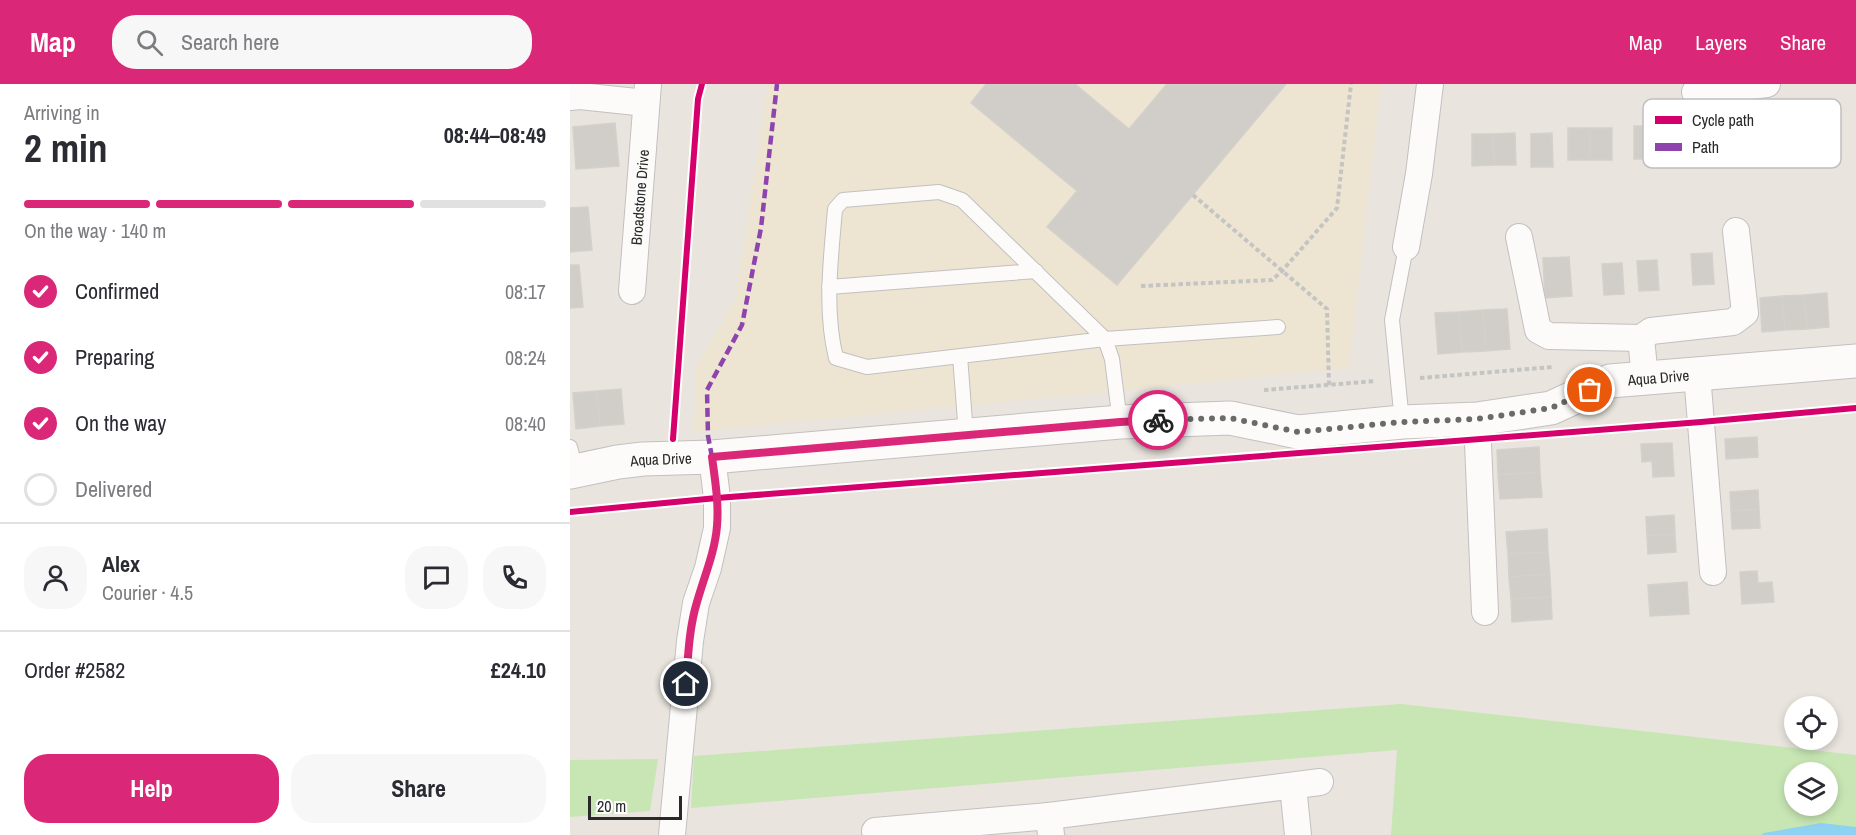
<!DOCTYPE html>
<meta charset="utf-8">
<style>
:root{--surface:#fff;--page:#f7f7f7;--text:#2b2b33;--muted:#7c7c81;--line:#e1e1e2;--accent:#db2777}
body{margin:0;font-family:"Archivo Narrow",sans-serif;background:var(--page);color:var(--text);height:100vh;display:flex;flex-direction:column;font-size:22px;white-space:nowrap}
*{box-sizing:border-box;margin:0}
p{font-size:20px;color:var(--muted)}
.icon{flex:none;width:33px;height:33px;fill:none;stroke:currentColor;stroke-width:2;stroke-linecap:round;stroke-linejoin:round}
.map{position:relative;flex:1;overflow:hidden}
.panel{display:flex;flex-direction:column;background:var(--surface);width:570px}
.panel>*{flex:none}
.buttons{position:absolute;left:1214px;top:612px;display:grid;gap:12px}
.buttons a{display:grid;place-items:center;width:54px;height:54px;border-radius:50%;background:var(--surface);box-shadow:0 3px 9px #0003;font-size:30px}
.scale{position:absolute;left:18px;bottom:15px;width:94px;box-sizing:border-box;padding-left:6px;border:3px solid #292929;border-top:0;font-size:16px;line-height:21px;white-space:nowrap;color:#292929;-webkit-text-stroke:4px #fff;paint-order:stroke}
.pin{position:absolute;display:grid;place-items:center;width:51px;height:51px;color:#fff;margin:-26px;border:3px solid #fff;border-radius:50%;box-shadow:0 2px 6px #0007}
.courier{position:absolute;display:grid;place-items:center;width:60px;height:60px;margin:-30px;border:4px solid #db2777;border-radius:50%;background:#fff;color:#222;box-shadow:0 2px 8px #0007}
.head em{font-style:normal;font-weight:800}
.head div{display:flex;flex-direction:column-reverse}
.head{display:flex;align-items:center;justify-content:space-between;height:102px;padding:0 24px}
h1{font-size:39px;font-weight:800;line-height:45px}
.bar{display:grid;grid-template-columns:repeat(4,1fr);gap:9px 6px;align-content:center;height:72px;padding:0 24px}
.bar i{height:8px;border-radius:4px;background:var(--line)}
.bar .current{background:var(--accent)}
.bar p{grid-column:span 4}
.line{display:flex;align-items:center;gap:15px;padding:0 24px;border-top:2px solid var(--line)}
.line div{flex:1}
.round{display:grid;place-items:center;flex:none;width:63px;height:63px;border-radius:24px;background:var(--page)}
ol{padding:0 24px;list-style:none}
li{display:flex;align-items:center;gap:18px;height:66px}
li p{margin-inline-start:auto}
li .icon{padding:6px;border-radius:50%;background:var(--accent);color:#fff;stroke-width:4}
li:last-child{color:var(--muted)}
li i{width:33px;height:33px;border:3px solid var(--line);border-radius:50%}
.cta{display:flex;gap:12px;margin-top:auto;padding:12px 24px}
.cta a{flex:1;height:69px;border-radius:24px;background:var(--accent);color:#fff;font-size:24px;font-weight:800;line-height:69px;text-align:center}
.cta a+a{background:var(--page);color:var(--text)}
header{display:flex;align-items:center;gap:36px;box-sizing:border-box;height:84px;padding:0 30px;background:var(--accent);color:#fff}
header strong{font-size:28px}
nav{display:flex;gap:33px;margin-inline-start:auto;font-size:21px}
.search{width:420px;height:54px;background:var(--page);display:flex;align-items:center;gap:15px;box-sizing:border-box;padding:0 21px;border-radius:24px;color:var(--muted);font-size:22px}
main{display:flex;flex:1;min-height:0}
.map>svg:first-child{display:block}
</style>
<header>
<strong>Map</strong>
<div class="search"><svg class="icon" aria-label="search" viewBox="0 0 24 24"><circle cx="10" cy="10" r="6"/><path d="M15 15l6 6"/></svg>Search here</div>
<nav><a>Map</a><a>Layers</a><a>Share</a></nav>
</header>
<main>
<section class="panel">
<div class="head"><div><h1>2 min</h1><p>Arriving in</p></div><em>08:44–08:49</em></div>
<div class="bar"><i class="current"></i><i class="current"></i><i class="current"></i><i></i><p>On the way · 140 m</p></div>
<ol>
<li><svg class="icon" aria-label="check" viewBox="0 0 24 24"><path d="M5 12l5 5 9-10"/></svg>Confirmed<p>08:17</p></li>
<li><svg class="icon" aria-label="check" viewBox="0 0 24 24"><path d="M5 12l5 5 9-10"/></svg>Preparing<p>08:24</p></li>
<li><svg class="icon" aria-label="check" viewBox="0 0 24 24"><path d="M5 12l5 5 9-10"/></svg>On the way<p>08:40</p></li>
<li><i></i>Delivered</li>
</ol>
<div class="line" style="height:108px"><a class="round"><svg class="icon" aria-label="person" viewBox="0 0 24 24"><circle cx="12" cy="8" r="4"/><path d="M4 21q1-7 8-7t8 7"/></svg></a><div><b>Alex</b><p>Courier · 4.5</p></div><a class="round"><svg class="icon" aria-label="chat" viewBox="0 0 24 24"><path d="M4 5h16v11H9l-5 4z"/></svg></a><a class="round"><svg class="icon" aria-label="phone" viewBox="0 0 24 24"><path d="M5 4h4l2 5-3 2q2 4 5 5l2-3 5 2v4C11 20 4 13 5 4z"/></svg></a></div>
<div class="line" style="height:78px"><div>Order #2582</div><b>£24.10</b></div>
<div class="cta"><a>Help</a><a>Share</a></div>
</section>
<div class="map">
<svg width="1286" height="751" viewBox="0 0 1286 751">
<rect width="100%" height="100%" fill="#e9e4de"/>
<path fill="#ede5d2" d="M 198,0 L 811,0 L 779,284 L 124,348 L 126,283 L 166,214 Z"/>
<path fill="#c7e6b4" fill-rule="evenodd" d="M 831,620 L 1286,671 L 1286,751 L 821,751 L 827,666 L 121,724 L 124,672 ZM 1224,688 L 1257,688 L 1257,722 L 1224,722 Z
M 88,675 L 80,727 L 0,733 L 0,676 Z"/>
<path fill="#8dd2f0" d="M 1251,739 L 1286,743 L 1286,751 L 1191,751 L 1194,749 Z"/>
<path fill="#d1ceca" stroke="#d4d0cb" stroke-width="1.5" d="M 416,0 L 505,0 L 559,45 L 597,0 L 716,0 L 547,201 L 477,143 L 507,107 L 401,19 Z
M 45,39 L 49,82 L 6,85 L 3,43 Z
M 1064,42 L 1085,42 L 1085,75 L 1064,75 Z
M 998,44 L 1020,44 L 1020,76 L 998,76 Z
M 1020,44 L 1042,44 L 1042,76 L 1020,76 Z
M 945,49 L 946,81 L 924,81 L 923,50 Z
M 982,49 L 983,83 L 961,83 L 961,50 Z
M 902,50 L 923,50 L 924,81 L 902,82 Z
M 18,123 L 22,166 L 0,168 L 0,124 Z
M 1142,169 L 1144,200 L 1123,201 L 1121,170 Z
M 999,173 L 1002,212 L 975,214 L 973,174 Z
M 1087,176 L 1089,206 L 1069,207 L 1067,177 Z
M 1052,179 L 1054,210 L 1034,211 L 1032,180 Z
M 0,181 L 9,181 L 13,223 L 0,224 Z
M 1257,209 L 1259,243 L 1237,245 L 1234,211 Z
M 1234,211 L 1237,245 L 1215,246 L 1212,212 Z
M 1212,212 L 1215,246 L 1192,248 L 1190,214 Z
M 937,225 L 940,265 L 916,267 L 913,226 Z
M 913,226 L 916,267 L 892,268 L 889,228 Z
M 889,228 L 892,268 L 868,270 L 865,229 Z
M 51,305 L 54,340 L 30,342 L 27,307 Z
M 27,307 L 30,342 L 6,345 L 3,309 Z
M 1187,353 L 1188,373 L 1156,375 L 1155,355 Z
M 1102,359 L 1104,392 L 1083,393 L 1082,377 L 1072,378 L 1071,360 Z
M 969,363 L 970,388 L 928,391 L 927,366 Z
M 970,388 L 972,413 L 930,415 L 928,391 Z
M 1188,406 L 1189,425 L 1161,427 L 1160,408 Z
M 1189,425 L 1190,444 L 1162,445 L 1161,427 Z
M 1104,431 L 1105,450 L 1077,452 L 1076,433 Z
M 977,445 L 978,468 L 938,470 L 936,448 Z
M 1105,450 L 1106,468 L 1078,470 L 1077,452 Z
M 978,468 L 980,490 L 939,493 L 938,470 Z
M 1187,487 L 1188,499 L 1202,498 L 1204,518 L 1172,520 L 1170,488 Z
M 980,490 L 981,513 L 941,515 L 939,493 Z
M 1117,498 L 1119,530 L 1080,532 L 1078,501 Z
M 981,513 L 982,535 L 942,538 L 941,515 Z"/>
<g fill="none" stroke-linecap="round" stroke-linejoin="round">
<g stroke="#c2c0c0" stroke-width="16">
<path id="lane" d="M 259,203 L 466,187
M 390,272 L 396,351
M 550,338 L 542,275 L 535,255 L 392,116 L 369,108 L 273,116 L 265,125 C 261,174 254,225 266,274 L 297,283 L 535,255 L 708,243
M 832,338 L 822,236 L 836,163
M 0,363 L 6,386"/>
</g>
<g stroke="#c2c0c0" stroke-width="28">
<g id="street">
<path d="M 1125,8 L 1197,0"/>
<path d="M 0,13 L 10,12 L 76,19"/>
<path d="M 949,153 L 968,246 L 979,252 L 1071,254"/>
<path d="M 836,163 L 849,90 L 860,0"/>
<path id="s1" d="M 62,207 L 78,0"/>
<path d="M 1127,290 L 1143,488"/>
<path d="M 1075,294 L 1071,254 L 1081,247 L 1163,238 L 1175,229 L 1166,147"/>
<path d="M 907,335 L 915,528"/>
<path d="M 723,702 L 728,751"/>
<path d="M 479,732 L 750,698"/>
<path d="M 305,747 L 479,732 L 481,751"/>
<path d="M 102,751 L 120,557 L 126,519 L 138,484 L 147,444 L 147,414 L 142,373"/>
</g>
</g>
<g stroke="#c2c0c0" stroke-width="35">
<g id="secondary">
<path id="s2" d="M 0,388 L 48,378 L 73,375 L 142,373 L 550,338 L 660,334 L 728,348 L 832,338 L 907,335 L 981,324 L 1040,297 L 1286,277"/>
</g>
</g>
<path stroke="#c4c4c3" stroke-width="4" stroke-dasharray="4.5 3" stroke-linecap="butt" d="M 623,111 L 757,225 L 759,301
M 571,202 L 702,196 L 712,187 L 767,124 L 781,0
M 850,294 L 983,283
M 694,306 L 806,297"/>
<use href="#lane" stroke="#fcfbfa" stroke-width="14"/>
<use href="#street" stroke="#fcfbfa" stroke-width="26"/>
<use href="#secondary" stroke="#fcfbfa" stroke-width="33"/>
<path stroke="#8e44ad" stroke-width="4.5" stroke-dasharray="9 4.5" stroke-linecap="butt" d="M 142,373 L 138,352 L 137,306 L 172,241 L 191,144 L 207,0"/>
<g stroke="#fff" stroke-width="10">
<path id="cycleway" d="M 103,355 L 128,15 L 132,0
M 0,428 L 147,414 L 1131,338 L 1286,324"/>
</g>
<use href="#cycleway" stroke="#d6006c" stroke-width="6"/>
</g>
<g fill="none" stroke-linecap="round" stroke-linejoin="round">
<path stroke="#6c6a68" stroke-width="6" stroke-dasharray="0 10.8" d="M 588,336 L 660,334 L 728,348 L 832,338 L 907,335 L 981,324 L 1020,306"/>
<path stroke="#db2777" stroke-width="8" d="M 116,600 C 118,573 119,544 127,518 C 134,493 145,468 147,442 C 149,419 145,396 142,373 L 550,338 L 588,336"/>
</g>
<g text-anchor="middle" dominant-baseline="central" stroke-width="4.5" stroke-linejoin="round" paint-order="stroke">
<g font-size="15" fill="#292929" stroke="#fff">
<text stroke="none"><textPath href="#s1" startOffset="94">Broadstone Drive</textPath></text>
<text stroke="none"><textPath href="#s2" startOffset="1100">Aqua Drive</textPath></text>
<text stroke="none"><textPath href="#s2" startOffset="92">Aqua Drive</textPath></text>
</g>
</g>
<rect x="1073" y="15" width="198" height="69" rx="9" fill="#fff" stroke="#bfbfbf" stroke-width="1.5"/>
<rect x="1085" y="32" width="27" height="8" fill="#d6006c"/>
<rect x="1085" y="59" width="27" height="8" fill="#8e44ad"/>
<g font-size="16" fill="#292929">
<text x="1122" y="42">Cycle path</text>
<text x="1122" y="69">Path</text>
</g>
</svg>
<div class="buttons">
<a><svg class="icon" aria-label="locate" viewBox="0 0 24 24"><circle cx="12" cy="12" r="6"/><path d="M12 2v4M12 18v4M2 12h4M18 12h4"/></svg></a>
<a><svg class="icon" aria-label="layers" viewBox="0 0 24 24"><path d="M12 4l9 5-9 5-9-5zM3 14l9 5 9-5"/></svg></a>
</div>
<div class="scale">20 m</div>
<div class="pin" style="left:1020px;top:306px;background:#ea580c"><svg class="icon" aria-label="bag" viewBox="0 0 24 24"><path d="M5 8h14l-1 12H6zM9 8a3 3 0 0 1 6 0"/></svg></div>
<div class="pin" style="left:116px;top:600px;background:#1f2937"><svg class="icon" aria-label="home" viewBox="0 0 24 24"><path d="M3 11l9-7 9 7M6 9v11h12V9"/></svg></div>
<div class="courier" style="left:588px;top:336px"><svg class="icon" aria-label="bike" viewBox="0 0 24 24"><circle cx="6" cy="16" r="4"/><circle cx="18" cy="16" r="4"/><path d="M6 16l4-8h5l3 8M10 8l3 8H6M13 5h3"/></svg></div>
</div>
</main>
